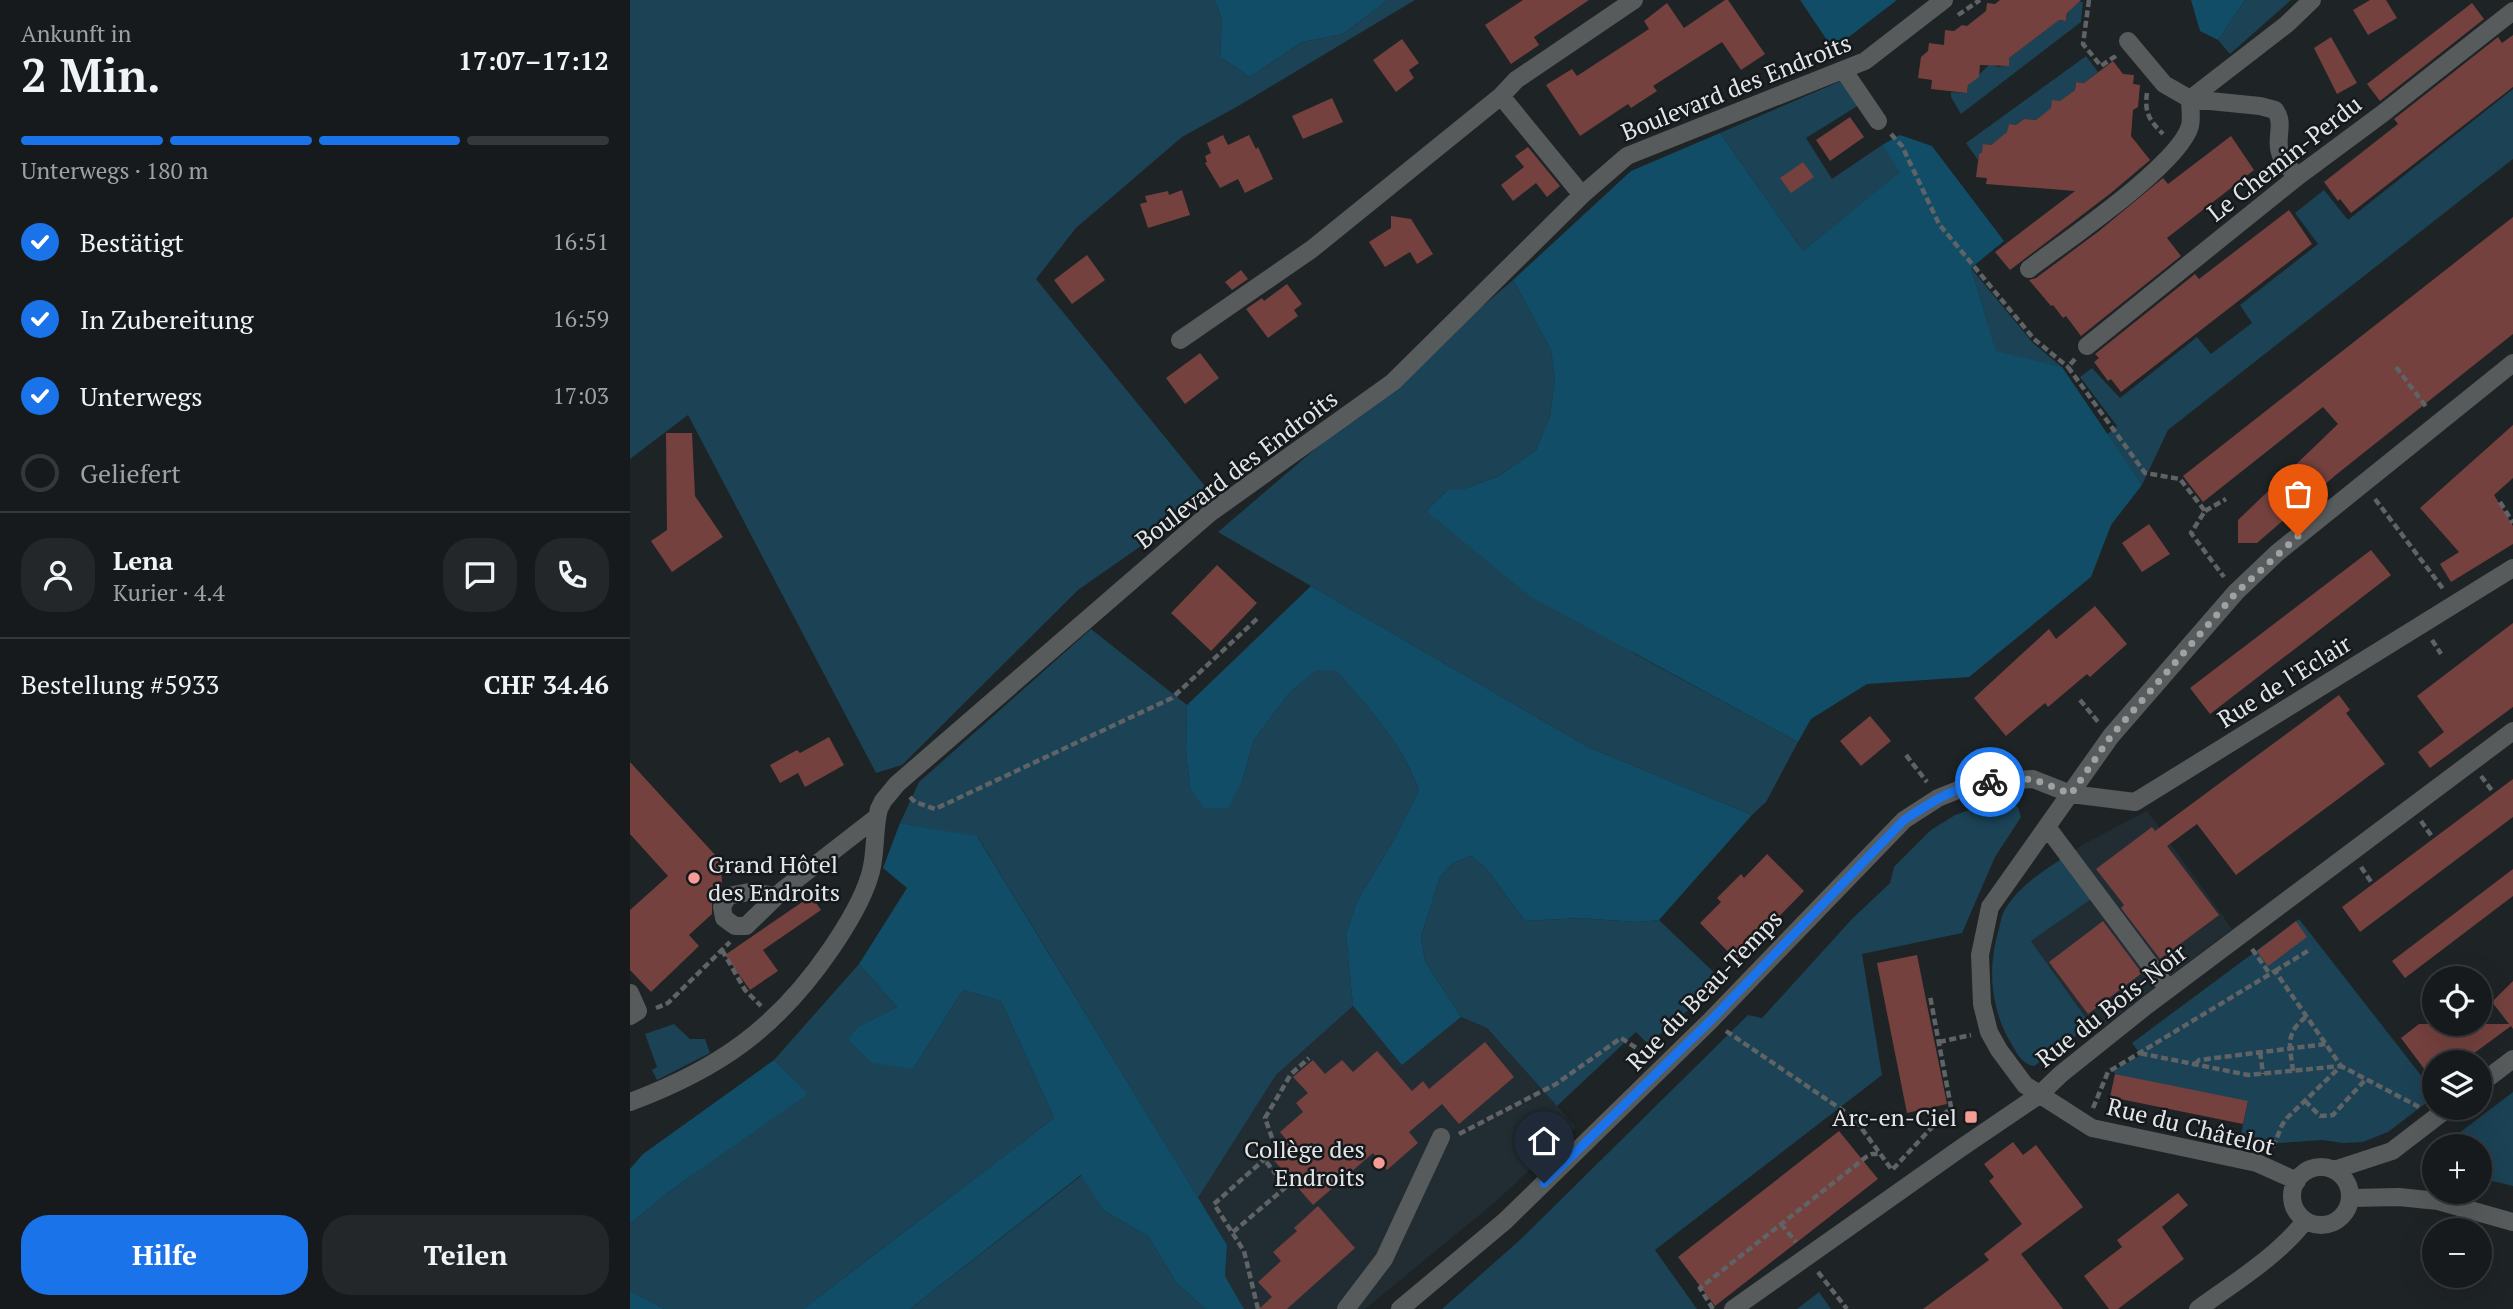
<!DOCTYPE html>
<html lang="de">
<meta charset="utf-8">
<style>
:root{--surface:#161a1c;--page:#232729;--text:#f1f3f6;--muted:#9ea1a3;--line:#35383b;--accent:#1a73e8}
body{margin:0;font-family:"PT Serif",serif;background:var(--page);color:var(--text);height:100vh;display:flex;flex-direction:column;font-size:26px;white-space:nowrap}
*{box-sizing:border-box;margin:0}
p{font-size:23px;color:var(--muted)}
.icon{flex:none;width:38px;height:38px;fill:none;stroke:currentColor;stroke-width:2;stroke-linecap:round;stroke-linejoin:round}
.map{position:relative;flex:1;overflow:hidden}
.side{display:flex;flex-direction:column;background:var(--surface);width:630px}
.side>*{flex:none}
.buttons{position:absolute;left:1792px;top:966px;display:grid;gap:14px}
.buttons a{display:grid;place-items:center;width:70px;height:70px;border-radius:50%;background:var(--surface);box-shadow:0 7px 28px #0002,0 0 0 2px var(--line);font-size:35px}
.pin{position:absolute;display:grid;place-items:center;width:60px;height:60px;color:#fff;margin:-72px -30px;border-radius:50% 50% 50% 0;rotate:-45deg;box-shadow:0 0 7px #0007}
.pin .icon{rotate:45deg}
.courier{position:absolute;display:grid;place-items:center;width:70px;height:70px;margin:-35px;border:5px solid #1a73e8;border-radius:50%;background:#fff;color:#222;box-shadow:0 2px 9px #0007}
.summary em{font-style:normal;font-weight:700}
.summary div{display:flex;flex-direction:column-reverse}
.summary{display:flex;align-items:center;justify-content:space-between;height:119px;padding:0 21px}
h1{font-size:46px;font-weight:700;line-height:52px}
.bar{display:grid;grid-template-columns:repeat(4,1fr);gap:10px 7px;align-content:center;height:84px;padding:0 21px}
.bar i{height:9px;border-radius:5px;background:var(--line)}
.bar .selected{background:var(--accent)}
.bar p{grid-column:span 4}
.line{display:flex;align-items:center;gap:18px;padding:0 21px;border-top:2px solid var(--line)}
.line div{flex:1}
.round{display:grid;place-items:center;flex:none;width:74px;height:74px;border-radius:28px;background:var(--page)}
ol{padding:0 21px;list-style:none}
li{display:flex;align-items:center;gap:21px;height:77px}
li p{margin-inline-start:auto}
li .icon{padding:7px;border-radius:50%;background:var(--accent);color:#fff;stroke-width:4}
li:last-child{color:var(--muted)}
li i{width:38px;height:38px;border:4px solid var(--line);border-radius:50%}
.primary-button{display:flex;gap:14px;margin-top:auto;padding:14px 21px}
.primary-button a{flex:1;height:80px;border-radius:28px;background:var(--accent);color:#fff;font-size:28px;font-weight:700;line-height:80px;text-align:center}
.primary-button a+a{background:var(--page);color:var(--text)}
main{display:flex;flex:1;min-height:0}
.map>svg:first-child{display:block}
</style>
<main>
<section class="side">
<div class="summary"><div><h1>2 Min.</h1><p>Ankunft in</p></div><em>17:07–17:12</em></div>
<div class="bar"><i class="selected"></i><i class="selected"></i><i class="selected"></i><i></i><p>Unterwegs · 180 m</p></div>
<ol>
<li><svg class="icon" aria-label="check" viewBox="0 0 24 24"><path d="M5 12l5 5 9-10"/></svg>Bestätigt<p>16:51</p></li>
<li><svg class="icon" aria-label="check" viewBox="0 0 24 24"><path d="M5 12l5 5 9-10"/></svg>In Zubereitung<p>16:59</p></li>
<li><svg class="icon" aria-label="check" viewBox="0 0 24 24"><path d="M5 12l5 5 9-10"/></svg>Unterwegs<p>17:03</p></li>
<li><i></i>Geliefert</li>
</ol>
<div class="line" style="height:126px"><a class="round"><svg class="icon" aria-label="person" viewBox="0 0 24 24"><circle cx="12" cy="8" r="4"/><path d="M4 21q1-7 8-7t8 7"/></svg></a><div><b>Lena</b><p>Kurier · 4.4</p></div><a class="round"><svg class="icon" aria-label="chat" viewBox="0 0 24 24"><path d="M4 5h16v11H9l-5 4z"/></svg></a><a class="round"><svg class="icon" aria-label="phone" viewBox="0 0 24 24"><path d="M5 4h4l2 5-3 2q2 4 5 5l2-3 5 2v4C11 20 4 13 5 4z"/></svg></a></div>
<div class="line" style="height:91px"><div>Bestellung #5933</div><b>CHF 34.46</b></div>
<div class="primary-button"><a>Hilfe</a><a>Teilen</a></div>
</section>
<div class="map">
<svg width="1883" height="1309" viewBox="0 0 1883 1309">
<rect width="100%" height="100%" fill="#1e2325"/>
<path fill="#222d33" d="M 1517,811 L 1602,929 L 1466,1032 L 1401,941 L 1463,898 L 1433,858 L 1454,844 Z
M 723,1006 L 772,1064 L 831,1017 L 857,1028 L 946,1127 L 864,1203 L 735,1309 L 614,1309 L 595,1276 L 597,1245 L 568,1198 L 646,1075 Z"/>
<path fill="#1b4255" d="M 0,0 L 584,0 L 592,18 L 590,57 L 620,77 L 672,42 L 713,34 L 758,0 L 785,0 L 610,105 L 552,137 L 446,228 L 406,279 L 579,491 L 544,523 L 448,590 L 272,765 L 246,773 L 58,415 L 0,459 Z
M 1615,0 L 1661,0 L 1600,54 L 1588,40 Z
M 1440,1 L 1453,2 L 1451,22 L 1331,114 L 1321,97 L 1321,92 L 1337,93 L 1338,85 L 1360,64 L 1368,67 L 1378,65 L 1379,58 L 1428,20 L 1436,21 Z
M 1456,56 L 1468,72 L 1454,83 L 1446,82 L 1445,90 L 1406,120 L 1394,119 L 1386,125 L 1379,124 L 1378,132 L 1349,154 L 1348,160 L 1336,143 Z
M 1213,80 L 1229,105 L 1176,138 L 1202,179 L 1252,145 L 1271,172 L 1173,251 L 1090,133 Z
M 1883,89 L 1883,159 L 1538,430 L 1512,485 L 1476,435 L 1487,426 L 1450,377 L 1462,368 L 1490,398 L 1567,337 L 1581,354 L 1622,323 L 1610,305 L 1688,244 L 1665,213 L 1694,190 L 1718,220 Z
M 1341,268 L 1403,343 L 1432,367 L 1366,352 Z
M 883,280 L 921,350 L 925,379 L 920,416 L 906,450 L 869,476 L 831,490 L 818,490 L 796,511 L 1005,654 L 1168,742 L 1136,802 L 1122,815 L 958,747 L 588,532 Z
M 461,629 L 557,705 L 556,752 L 560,788 L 612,781 L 624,740 L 660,692 L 686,671 L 706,669 C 737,705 773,745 789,790 L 762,843 L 727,901 L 716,934 L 723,1006 L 646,1075 L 568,1198 L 348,837 L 270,823 L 289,782 Z
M 1380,800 L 1388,807 L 1391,817 L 1365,857 L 1332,933 L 1232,954 L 1252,1075 L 1025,1250 L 1067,1309 L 812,1309 L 891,1239 L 1118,1015 L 1132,1018 L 1221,920 L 1260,883 L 1264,867 L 1301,830 L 1325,815 L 1354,805 Z
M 841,856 L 856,868 L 895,921 L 948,918 L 1007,922 L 1029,920 L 1093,981 L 1018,1044 L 1006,1032 L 927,1106 L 857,1028 L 831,1017 L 795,961 L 791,937 L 810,877 L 823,863 Z
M 1433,858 L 1463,898 L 1401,941 L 1461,1025 L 1404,1066 C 1392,1064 1388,1055 1382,1045 C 1361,1011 1357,970 1368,932 C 1370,925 1371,917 1374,911 C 1388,887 1410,873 1433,858 Z
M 1669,919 L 1804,1092 L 1804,1097 L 1758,1132 L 1733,1142 L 1713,1143 L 1692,1140 L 1650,1143 L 1611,1134 L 1618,1102 L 1485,1074 L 1483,1071 L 1511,1055 L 1502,1043 Z
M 229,964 L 267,1007 L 229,1026 L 283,1069 L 333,990 L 371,1001 L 424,1118 L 173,1309 L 34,1309 L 0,1291 L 0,1224 L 40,1191 L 177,1094 L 144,1060 Z
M 44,1024 L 60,1039 L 75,1039 L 80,1053 L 27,1080 L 22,1070 L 27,1067 L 15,1034 Z
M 1883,1092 L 1883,1186 L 1850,1178 L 1850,1146 L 1812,1146 Z
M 452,1175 L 473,1210 L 518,1236 L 546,1282 L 575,1309 L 280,1309 Z
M 1189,1292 L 1201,1309 L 1167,1309 Z"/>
<path fill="#114d66" d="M 584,0 L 758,0 L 713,34 L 672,42 L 620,77 L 590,57 L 592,18 Z
M 1170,0 L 1267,0 L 1203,49 Z
M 1561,0 L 1615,0 L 1588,40 L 1570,31 Z
M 1090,133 L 1173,251 L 1270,172 L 1252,145 L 1270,135 L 1302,146 L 1374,241 L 1341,268 L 1366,351 L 1432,367 L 1512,485 L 1481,525 L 1461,577 L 1339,677 L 1237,684 L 1181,719 L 1168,742 L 901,597 L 796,511 L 818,490 L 831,490 L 869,476 L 906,450 L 920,416 L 925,379 L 921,350 L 883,280 L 1001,171 Z
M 681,586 L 958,747 L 1122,815 L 1029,920 L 1007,922 L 948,918 L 895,921 L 856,868 L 841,856 L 823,863 L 810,877 L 791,937 L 795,961 L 831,1017 L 772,1065 L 723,1006 L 716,934 L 727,901 L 762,843 L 789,790 C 773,745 737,705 706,670 L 686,671 L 660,692 L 624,740 L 612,781 L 598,808 L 574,808 L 560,788 L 556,752 L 557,705 Z
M 270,823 L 347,836 L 597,1245 L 595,1276 L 614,1309 L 575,1309 L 546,1282 L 518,1236 L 473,1210 L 451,1175 L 280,1309 L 173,1309 L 424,1118 L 371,1001 L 333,990 L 283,1069 L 242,1063 L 218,1039 L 229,1026 L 267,1007 L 229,964 L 277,888 L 253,868 Z
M 144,1060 L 178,1094 L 40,1191 L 0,1224 L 0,1169 L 13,1154 Z
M 0,1291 L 4,1293 L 34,1309 L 0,1309 Z"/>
<path fill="#74413e" d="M 893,0 L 959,0 L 904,37 L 909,45 L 881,64 L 855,25 Z
M 1095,0 L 1098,0 L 1135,54 L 1111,70 L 1092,42 L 1023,86 L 1027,91 L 1001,108 L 998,104 L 950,136 L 916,85 L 942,69 L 947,76 L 1019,29 L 1014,21 L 1037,3 L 1054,28 Z
M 1370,0 L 1451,0 L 1437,13 L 1436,21 L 1429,20 L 1379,58 L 1379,66 L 1350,65 L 1349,77 L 1338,85 L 1337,93 L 1301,89 L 1302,80 L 1288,78 L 1291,57 L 1298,51 L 1299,43 L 1314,45 L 1315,30 L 1324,31 L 1332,25 L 1337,26 L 1356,11 L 1357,3 L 1365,4 Z
M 1740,0 L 1756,0 L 1767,18 L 1738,35 L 1723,10 Z
M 1842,3 L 1854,19 L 1750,101 L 1737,84 Z
M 1883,35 L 1883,87 L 1721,213 L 1710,199 L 1708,201 L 1694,182 L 1768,124 L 1764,119 L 1868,37 L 1872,43 Z
M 1701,37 L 1727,83 L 1707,94 L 1684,48 Z
M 772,39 L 789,63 L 779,70 L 784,78 L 766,92 L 743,60 Z
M 1483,61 L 1493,74 L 1504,75 L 1503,84 L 1510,85 L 1508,107 L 1503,110 L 1501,136 L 1520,160 L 1481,193 L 1380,270 L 1365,252 L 1445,191 L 1356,184 L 1357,178 L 1346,177 L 1349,154 L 1352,152 L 1353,144 L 1361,145 L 1377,132 L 1379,124 L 1386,125 L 1394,119 L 1406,120 L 1421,108 L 1422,100 L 1430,101 L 1445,90 L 1446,82 L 1454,83 Z
M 702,98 L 713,122 L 673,139 L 662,116 Z
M 1220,117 L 1234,137 L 1200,161 L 1186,140 Z
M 593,135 L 598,145 L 619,135 L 626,149 L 628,147 L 643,179 L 615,193 L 608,179 L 590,188 L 575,163 L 577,162 L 575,156 L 581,153 L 577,143 Z
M 1601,136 L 1624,170 L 1537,238 L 1551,256 L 1451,336 L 1436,316 L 1433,318 L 1423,305 L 1421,306 L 1399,280 L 1406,278 L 1469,231 L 1533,178 L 1538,184 Z
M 898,147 L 930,186 L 917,197 L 906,183 L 883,201 L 871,185 L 894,167 L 885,156 Z
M 1173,162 L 1184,177 L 1161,193 L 1150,178 Z
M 552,190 L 560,215 L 518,228 L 510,204 L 517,202 L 515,196 L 538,191 L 539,195 Z
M 1659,210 L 1682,244 L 1491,392 L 1481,379 L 1478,381 L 1464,362 L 1469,358 L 1465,354 L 1565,274 L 1569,279 Z
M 761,216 L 781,219 L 803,254 L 787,264 L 780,252 L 755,267 L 739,242 L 761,228 Z
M 1883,217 L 1883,334 L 1707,474 L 1627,543 L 1608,543 L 1608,520 L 1708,424 L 1693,407 L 1573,502 L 1553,476 Z
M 457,255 L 475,280 L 442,304 L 424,280 Z
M 611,270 L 618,279 L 602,290 L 595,282 Z
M 657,284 L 672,304 L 664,310 L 668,316 L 638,338 L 616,309 L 632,298 L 634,301 Z
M 570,353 L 589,378 L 555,404 L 536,378 Z
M 1883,425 L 1883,478 L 1864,495 L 1883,526 L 1883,544 L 1821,582 L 1810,564 L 1829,552 L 1790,508 Z
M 36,433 L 62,433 L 65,496 L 93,537 L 42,572 L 21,541 L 37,530 Z
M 1519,524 L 1540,554 L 1512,572 L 1492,543 Z
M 1741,550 L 1761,575 L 1580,714 L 1560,688 Z
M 587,565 L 627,603 L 581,651 L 541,613 Z
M 1465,606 L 1497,644 L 1460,677 L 1457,674 L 1418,707 L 1415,703 L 1376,736 L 1344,698 L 1419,629 L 1426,639 Z
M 1883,623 L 1883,707 L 1800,768 L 1788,752 L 1814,732 L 1787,696 Z
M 1709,695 L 1720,710 L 1716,713 L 1755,764 L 1606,875 L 1567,824 L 1537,846 L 1589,915 L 1530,959 L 1491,908 L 1494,905 L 1466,869 L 1522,827 L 1525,831 Z
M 1240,716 L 1261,741 L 1231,766 L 1210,741 Z
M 199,737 L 214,765 L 175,787 L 168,773 L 150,783 L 140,765 L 167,750 L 170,753 Z
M 0,762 L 87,857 L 91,868 L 92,881 L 92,886 L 82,902 L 82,914 L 59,935 L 69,946 L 21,992 L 0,970 L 0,910 L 38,876 L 0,834 Z
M 1883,779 L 1883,817 L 1730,932 L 1712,907 Z
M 1137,854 L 1174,891 L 1106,960 L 1070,923 L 1091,902 L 1087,898 L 1111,874 L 1114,878 Z
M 1883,869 L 1883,896 L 1775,978 L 1762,961 Z
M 181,896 L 191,910 L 133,950 L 148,971 L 120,990 L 95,955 Z
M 1473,921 L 1512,973 L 1458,1014 L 1419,962 Z
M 1666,921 L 1677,937 L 1638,966 L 1627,951 Z
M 1287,955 L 1317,1104 L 1277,1113 L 1247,963 Z
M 1883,981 L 1883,1029 L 1881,1026 L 1832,1062 L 1804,1062 L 1804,1082 L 1771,1038 L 1789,1024 L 1879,1024 L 1862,1002 Z
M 855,1042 L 884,1077 L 829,1124 L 812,1104 L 779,1132 L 788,1143 L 757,1170 L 743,1153 L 683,1205 L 641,1157 L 658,1142 L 650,1132 L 673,1112 L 666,1103 L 678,1093 L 663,1077 L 683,1060 L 695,1074 L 712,1060 L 723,1072 L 747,1051 L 782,1091 L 793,1081 L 799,1089 Z
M 1485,1074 L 1618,1101 L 1613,1124 L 1480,1097 Z
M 1209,1131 L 1248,1179 L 1085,1306 L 1048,1257 Z
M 1383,1142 L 1393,1155 L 1406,1145 L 1453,1207 L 1391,1254 L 1433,1309 L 1293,1309 L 1359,1260 L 1354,1254 L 1392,1224 L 1359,1181 L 1364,1177 L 1354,1164 Z
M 1548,1193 L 1558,1205 L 1532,1227 L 1554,1259 L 1488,1309 L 1479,1309 L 1454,1276 L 1492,1247 L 1487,1240 Z
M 688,1206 L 725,1248 L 657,1309 L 629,1309 L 642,1297 L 628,1282 L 651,1261 L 643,1252 L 667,1231 L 664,1228 Z"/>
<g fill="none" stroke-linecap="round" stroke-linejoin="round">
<path stroke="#5f6365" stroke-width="4.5" stroke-dasharray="7 3.5" stroke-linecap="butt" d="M 1459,0 L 1453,44 L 1471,66 L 1484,57 L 1486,60
M 1328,15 L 1350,0
M 1517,93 C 1514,113 1520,121 1533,134
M 1261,134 L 1272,146 L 1309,224 L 1404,339 L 1438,367
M 1445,359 L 1438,367 L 1515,473 L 1550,479 L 1575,511 L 1561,533 L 1594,577
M 1766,367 L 1797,408
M 1745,499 L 1814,590
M 1870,502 L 1883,523
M 1575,511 L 1596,499
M 1802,640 L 1811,654
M 1450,700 L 1469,723
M 1276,755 L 1297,782
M 1851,776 L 1863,792
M 280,797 L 285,802 L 305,809 L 542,698 L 629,617
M 1791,821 L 1803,838
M 1731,867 L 1742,883
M 1622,949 L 1640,974
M 92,950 L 115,990 L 131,1006
M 1645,971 L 1681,949
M 26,1008 L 38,1003 L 100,942
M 1096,1031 L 1224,1118 L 1262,1170 L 1321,1107 L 1300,996
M 1309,1042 L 1341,1035
M 1630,1052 L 1633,1074
M 1565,1064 L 1569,1060 L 1696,1044
M 1663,1071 C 1660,1045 1654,1034 1677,1016
M 1675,1101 L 1690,1116 L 1703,1115 L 1736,1079
M 1463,1108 L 1478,1072 L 1645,971 L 1711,1066 L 1618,1075 L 1509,1053
M 829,1134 L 926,1084 L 991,1038 L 1019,1056
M 1643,1147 L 1652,1125 L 1657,1118 L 1711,1066 L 1789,1107
M 1151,1224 L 1166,1242
M 603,1232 L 656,1187 L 634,1159
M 1188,1272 L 1217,1309
M 628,1309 L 614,1251 L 584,1204 L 646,1149 L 635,1118 L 661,1074 L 679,1058
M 1083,1309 L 1070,1288 L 1236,1157 L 1242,1154 L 1250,1154"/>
<path stroke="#585b5c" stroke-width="18" d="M 1498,41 L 1534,84 L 1560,99 L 1630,106 L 1645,110 C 1654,122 1647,134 1649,148 C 1650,159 1660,168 1667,177
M 1214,71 L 1248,121
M 871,96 L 952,195
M 1560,99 L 1657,24 L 1682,0
M 1399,269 C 1434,242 1549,165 1560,126 C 1562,118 1560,107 1560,99
M 550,340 L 682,249 L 871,96 L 886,80 L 1004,0
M 1457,346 L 1667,177 L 1752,114 L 1883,11
M 1417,827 L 1538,989
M 147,896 L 119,892 L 98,896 L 92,907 L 94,918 L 105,926 L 116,926 L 153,890 L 247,817
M 0,993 L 8,1011 L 0,1016
M 1850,1084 L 1883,1059
M 0,1102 C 89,1069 147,1028 201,949 C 216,927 231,903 239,878 C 247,856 243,832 249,809 L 253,801 L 267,784 L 580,513 L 763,382 L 952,195 L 997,156 L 1235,61 L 1314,0
M1662 1196a29 29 0 1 1 58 0a29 29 0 1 1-58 0Z
M 1704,1170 L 1762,1151 L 1818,1108
M 1667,1181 L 1627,1163 L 1462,1128 L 1395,1085 L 1369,1050 L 1359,1032 L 1352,1004 L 1350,955 L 1360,907 L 1481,736 L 1606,592 L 1647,553 L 1883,363
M 1721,1198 L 1769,1197 L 1808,1201 L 1883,1222
M 716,1309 L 754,1259 L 811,1137
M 770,1309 L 875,1221 L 1081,1020 L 1274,820 L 1308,798 L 1348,782 L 1403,779 L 1441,794 L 1505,802 L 1883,568
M 1103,1309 L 1331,1148 L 1409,1095 L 1431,1074 L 1516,1006 L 1883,731
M 1568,1309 C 1605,1282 1647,1257 1675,1221"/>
</g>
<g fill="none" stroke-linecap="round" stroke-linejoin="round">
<path stroke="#9ea2a4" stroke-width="7" stroke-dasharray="0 12.6" d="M 1360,782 L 1403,779 L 1441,794 L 1481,736 L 1606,593 L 1668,536"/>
<path stroke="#1a73e8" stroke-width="9" d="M 914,1183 L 1081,1020 L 1274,820 C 1300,803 1328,784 1360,782"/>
</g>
<g fill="#f59c95" stroke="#15191c" stroke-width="2.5">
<circle cx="64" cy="878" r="7"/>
<rect x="1334" y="1110" width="14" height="14" rx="3.5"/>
<circle cx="749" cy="1163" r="7"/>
</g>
<g text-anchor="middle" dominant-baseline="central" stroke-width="5" stroke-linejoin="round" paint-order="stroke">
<g font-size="24" fill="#e3e6e8" stroke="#15191c">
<text transform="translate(1106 87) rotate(-22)">Boulevard des Endroits</text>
<text transform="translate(1654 158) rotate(-38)">Le Chemin-Perdu</text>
<text transform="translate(606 469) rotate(-37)">Boulevard des Endroits</text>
<text transform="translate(1654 681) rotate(-32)">Rue de l'Eclair</text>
<text transform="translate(1074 990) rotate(-46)">Rue du Beau-Temps</text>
<text transform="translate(1481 1005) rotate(-38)">Rue du Bois-Noir</text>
<text transform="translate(1561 1126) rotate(14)">Rue du Châtelot</text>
</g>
<g font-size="24" fill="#e3e6e8" stroke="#15191c" text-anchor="end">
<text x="78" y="864" text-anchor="start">Grand Hôtel<tspan x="78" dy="28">des Endroits</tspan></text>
<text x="1327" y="1117">Arc-en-Ciel</text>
<text x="735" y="1149">Collège des<tspan x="735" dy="28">Endroits</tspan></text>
</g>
</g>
</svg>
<div class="buttons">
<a><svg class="icon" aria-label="locate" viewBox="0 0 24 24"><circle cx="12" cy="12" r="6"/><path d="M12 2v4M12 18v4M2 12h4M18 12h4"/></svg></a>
<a><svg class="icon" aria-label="layers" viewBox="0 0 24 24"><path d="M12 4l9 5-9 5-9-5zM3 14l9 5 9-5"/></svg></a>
<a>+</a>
<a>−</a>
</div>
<div class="pin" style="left:1668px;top:536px;background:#ea580c"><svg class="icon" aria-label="bag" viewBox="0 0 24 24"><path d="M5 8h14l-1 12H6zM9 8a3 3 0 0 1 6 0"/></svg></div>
<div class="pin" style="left:914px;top:1183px;background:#1f2937"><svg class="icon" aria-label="home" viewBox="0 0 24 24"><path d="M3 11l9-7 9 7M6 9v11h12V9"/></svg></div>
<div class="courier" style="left:1360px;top:782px"><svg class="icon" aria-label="bike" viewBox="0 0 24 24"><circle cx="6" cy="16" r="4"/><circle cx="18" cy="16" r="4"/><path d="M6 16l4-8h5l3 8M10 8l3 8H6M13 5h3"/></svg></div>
</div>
</main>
